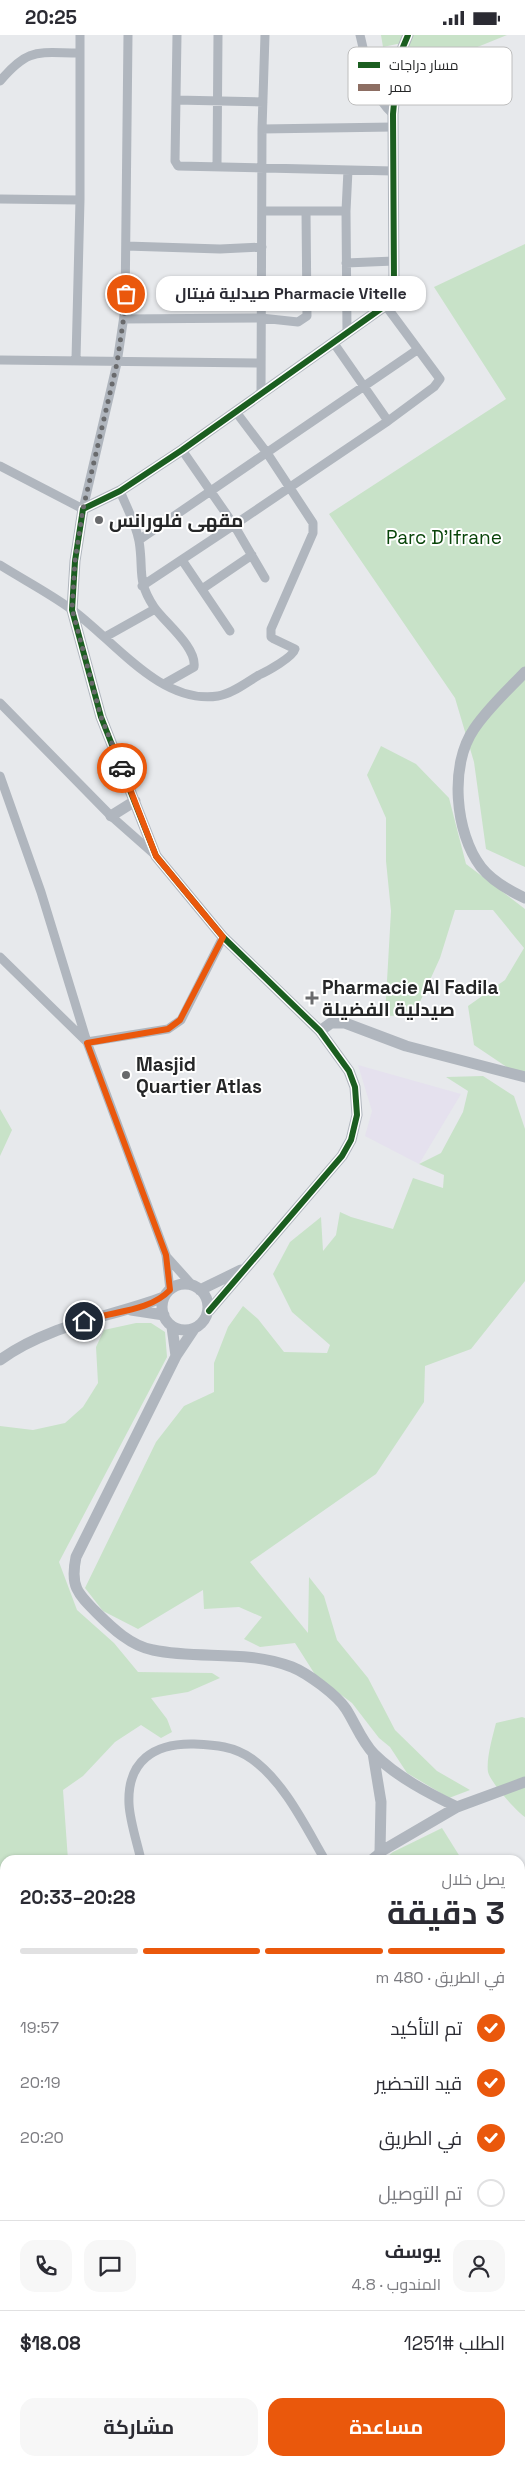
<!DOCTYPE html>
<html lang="ar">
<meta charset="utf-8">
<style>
:root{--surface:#fff;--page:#f7f7f7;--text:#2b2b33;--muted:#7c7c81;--line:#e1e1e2;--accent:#ea580c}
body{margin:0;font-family:"Space Grotesk",Cairo,sans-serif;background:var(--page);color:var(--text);direction:rtl;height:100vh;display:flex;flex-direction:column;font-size:19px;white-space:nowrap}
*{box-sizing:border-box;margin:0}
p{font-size:16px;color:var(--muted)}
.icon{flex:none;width:28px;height:28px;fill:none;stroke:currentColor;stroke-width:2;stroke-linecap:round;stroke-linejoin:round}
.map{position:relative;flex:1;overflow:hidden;direction:ltr}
.panel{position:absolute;left:0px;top:1820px;width:525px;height:611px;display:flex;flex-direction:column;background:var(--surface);border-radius:15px 15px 0 0;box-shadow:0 1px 4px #0004;direction:rtl}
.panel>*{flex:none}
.pin{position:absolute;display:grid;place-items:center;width:42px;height:42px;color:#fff;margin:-21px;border:2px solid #fff;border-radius:50%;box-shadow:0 1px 5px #0007}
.courier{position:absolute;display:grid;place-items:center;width:50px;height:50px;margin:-25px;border:4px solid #ea580c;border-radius:50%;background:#fff;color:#222;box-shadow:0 1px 6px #0007}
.bubble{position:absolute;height:35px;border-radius:15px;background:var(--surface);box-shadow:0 1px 4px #0004;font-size:16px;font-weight:700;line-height:35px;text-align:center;direction:rtl}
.summary em{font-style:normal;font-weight:700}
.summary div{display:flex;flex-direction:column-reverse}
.summary{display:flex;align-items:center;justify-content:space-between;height:85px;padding:0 20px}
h1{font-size:32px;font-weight:700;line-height:38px}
.bar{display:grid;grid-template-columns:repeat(4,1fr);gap:8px 5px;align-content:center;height:60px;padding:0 20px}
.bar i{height:6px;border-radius:4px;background:var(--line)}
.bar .current{background:var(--accent)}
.bar p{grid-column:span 4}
.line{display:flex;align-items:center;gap:12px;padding:0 20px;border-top:1px solid var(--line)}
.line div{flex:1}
.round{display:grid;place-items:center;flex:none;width:52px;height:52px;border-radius:15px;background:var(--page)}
ol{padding:0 20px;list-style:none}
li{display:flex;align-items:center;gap:15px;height:55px}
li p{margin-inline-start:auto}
li .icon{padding:5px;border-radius:50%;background:var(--accent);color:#fff;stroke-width:4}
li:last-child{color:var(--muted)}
li i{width:28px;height:28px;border:2px solid var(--line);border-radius:50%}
.action{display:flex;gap:10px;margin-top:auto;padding:10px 20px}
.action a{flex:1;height:58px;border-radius:15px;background:var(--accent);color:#fff;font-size:20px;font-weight:700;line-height:58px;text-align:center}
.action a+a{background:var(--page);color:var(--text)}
.status{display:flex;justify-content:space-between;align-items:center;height:35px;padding:0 25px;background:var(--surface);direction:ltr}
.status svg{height:14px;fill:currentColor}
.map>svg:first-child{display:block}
</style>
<div class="status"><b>20:25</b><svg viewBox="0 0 49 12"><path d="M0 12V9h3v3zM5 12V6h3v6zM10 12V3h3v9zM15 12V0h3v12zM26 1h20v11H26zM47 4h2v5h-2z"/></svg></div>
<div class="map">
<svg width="525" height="2431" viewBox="0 0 525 2431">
<rect width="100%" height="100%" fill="#e7e9ec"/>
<path fill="#e5e1ee" d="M 358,1030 L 461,1059 L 419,1129 L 365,1101 L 372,1076 Z"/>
<path fill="#c8e2c8" d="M 381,0 L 507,0 L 443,26 L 397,9 L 383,12 Z
M 525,209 L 525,832 L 486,814 L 474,727 L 455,663 L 329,479 L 506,364 L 434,252 Z
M 381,711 L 416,729 L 449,763 L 466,829 L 525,874 L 525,1040 L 514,1037 L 474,1010 L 468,971 L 505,945 L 524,913 L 493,875 L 455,875 L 440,923 L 414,980 L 385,981 L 391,876 L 386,826 L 386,783 L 367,740 Z
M 483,1041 L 514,1061 L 525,1094 L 525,1246 L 471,1314 L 425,1331 L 424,1367 L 376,1439 L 250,1527 L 308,1598 L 309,1542 L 324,1561 L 337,1605 L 368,1643 L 395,1695 L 437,1736 L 470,1755 L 449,1763 L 407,1738 L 390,1712 L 379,1703 L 352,1668 L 316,1641 L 295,1608 L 260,1612 L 244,1604 L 262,1582 L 239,1572 L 204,1574 L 203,1555 L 138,1594 L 103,1576 L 85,1553 L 156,1407 L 184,1371 L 214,1357 L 214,1328 L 228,1292 L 243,1271 L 258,1284 L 284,1317 L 327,1318 L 330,1310 L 292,1277 L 273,1239 L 290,1207 L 321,1182 L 323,1216 L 336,1200 L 340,1177 L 351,1182 L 393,1194 L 413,1143 L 443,1153 L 444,1140 L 419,1129 L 441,1118 L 463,1077 L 468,1056 L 446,1042 Z
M 0,1074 L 12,1095 L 0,1121 Z
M 136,1288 L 151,1288 L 165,1297 L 167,1322 L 59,1527 L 77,1575 L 114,1608 L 138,1637 L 212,1638 L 220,1643 L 188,1657 L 151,1663 L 167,1684 L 172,1697 L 161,1703 L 141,1690 L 115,1707 L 83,1741 L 63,1755 L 68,1825 L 5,1825 L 5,1913 L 0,1911 L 0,1391 L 33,1395 L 65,1388 L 83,1372 L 98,1348 L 96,1312 L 104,1295 Z
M 522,1682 L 525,1683 L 525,1782 C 516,1776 491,1748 488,1737 C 486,1724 493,1700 496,1688 Z
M 442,1793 L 462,1825 L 383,1825 L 393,1817 Z
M 5,2017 L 5,2426 L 279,2426 L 279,2431 L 0,2431 L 0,2018 Z
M 525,2074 L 525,2180 L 520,2179 L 520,2077 Z
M 525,2367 L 525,2431 L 444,2431 L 440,2426 L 520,2426 L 520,2371 Z
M 377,2426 L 421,2426 L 427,2431 L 361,2431 Z"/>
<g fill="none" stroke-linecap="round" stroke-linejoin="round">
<path stroke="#b0b6be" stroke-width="9" d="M 177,0 L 175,126 L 178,131 L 393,136
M 360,0 C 367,28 371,60 393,79
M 371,40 L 396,41
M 0,46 C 29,12 37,18 79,18
M 176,65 L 263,67
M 262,94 L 393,92
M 217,130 L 218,0
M 0,164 L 80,165
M 262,176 L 346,176
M 126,211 L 220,214 L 262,212
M 346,228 L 394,226
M 124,284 L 261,283 L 298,287 L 307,281 L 306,176
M 347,297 L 346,176 L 348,135
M 333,307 L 388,386
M 76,324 L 80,165 L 80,0
M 0,325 L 260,328
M 261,359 L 262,94 L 265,0
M 182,415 L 234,490 L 388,386 L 434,352 L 440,344 L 386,271
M 0,431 L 83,474 L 117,328 L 125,274 L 128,0
M 120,456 C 126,471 136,489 139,506 C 144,535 136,545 154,572 C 164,587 197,612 194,632 L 164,649
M 139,505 L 417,315
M 182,525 L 230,596
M 0,530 C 24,545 49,558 71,574 C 114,605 160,670 218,661 C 232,659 247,647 259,640 C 268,636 293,622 295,614 L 274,604 L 271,602 L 271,594 L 313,498 L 313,488 L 267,418 L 236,377
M 142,551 L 234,490 L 265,543
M 202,554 L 252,520
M 105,602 L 155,574
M 0,668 L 111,781 L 154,819
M 0,741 L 41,857 L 87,1007 L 166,1220 L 170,1255
M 0,922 L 87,1007 L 168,994 L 181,985 L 223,902
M 166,1221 L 193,1251
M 141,1825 C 137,1807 130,1787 129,1769 C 127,1726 154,1708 194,1709 C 215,1710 234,1711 252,1724 C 285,1748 305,1791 325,1825
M 370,1825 L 380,1817
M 0,2011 L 5,2008
M 520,2060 L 525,2058
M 520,2170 L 525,2172
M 0,2203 L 5,2200
M 520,2330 L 525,2337
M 0,2348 L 5,2352
M 0,2419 L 5,2417
M 59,2426 L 61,2431
M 231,2426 L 233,2431
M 426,2426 L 431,2431"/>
<path stroke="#b0b6be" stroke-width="11" d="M 525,637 C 508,655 488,673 474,694 C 449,730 455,798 481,832 C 492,846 510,856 525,863
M 111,781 L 135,766
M 320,996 L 331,988 L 345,988 L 406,1011 L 525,1042
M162 1272a23 23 0 1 1 46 0a23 23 0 1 1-46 0Z
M 200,1255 L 241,1235
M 131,1275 L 164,1280
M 209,1276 L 342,1121 L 351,1105 L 357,1080 L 355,1052 L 349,1036 L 320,996 L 223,902 L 156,821 L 101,682 L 72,575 L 75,526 L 83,474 L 120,456 L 182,415 L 389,268 L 394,251 L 393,79 L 398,24 L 408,0
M 172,1292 L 176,1321
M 194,1294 L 176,1321 L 76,1522 C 70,1551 77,1558 97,1578 C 112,1593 131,1611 153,1615 C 200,1625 245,1614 292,1632 C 307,1638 337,1660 346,1674 C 355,1688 362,1707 374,1719 C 397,1742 428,1758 457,1772
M 0,1325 C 49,1289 109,1283 164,1262
M 373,1718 L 381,1767 L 380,1817
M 380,1817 L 457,1772 L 525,1747"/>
<path stroke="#8d6e63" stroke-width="5" stroke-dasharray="10 5" stroke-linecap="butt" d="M 0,2419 L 5,2417
M 59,2426 L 61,2431"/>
<g stroke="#fff" stroke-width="9">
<path id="cycleway" d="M 209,1276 L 342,1121 L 351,1105 L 357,1080 L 355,1052 L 349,1036 L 320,996 L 223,902 L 156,821 L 101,682 L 72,575 L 75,526 L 83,474 L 120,456 L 182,415 L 389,268 L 394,251 L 393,79 L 398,24 L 408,0"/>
</g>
<use href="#cycleway" stroke="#1b5e20" stroke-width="6"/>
</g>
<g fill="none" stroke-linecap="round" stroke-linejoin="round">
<path stroke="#696a6c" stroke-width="5" stroke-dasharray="0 9" d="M 122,733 L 101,682 L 72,574 L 75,526 L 83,474 L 117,328 L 125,274 L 126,259"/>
<path stroke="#ea580c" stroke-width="6" d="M 84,1286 C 112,1276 149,1277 170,1255 L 166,1220 L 87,1008 L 168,994 L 180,985 L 223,902 L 156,821 L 122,733"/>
</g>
<g fill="#696a6c" stroke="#fff" stroke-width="2">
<circle cx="99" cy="485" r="5"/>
<path d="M309.5 955.5h5v5h5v5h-5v5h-5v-5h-5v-5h5z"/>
<circle cx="126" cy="1040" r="5"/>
</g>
<g text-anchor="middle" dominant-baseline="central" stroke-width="4" stroke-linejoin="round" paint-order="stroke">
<g font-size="19" font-weight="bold" fill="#252627" stroke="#fff" text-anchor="start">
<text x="109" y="485">مقهى فلورانس</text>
<text x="322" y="952">Pharmacie Al Fadila<tspan x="322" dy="22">صيدلية الفضيلة</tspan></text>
<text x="136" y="1029">Masjid<tspan x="136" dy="22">Quartier Atlas</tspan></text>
</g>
<g font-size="19" fill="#084409" stroke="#fff">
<text x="444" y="502">Parc D'Ifrane</text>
</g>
</g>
<rect x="348" y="12" width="164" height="58" rx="8" fill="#fff" stroke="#bebebe" stroke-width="1"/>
<rect x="358" y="27" width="22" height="6" fill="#1b5e20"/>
<rect x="358" y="49" width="22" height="7" fill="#8d6e63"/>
<g font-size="14" fill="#252627">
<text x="389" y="35">مسار دراجات</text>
<text x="389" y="57">ممر</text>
</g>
</svg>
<div class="pin" style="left:126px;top:259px;background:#ea580c"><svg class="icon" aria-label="bag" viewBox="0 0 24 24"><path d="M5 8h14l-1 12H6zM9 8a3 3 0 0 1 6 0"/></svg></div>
<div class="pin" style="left:84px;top:1286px;background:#1f2937"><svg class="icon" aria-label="home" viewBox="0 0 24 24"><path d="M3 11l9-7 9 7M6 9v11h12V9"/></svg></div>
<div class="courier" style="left:122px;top:733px"><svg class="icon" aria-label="car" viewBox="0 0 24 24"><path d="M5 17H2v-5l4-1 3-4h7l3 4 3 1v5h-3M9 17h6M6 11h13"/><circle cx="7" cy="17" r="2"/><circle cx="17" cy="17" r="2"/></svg></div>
<div class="bubble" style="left:156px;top:241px;width:270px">Pharmacie Vitelle صيدلية فيتال</div>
<section class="panel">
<div class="summary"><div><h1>3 دقيقة</h1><p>يصل خلال</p></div><em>20:28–20:33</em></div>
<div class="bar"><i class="current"></i><i class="current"></i><i class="current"></i><i></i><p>في الطريق · 480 m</p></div>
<ol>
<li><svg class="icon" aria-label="check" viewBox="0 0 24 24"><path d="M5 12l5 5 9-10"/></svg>تم التأكيد<p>19:57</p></li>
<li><svg class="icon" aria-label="check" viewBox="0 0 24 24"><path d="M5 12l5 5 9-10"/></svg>قيد التحضير<p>20:19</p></li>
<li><svg class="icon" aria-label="check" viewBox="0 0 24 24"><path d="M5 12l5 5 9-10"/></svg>في الطريق<p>20:20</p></li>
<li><i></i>تم التوصيل</li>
</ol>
<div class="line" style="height:90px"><a class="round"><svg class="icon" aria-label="person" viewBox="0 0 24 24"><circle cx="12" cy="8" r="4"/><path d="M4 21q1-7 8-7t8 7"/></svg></a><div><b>يوسف</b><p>المندوب · 4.8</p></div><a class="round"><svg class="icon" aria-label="chat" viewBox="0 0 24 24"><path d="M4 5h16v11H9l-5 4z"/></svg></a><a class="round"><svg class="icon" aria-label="phone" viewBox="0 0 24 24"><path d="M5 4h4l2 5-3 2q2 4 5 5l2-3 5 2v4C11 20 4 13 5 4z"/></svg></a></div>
<div class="line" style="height:65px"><div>الطلب #1251</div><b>$18.08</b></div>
<div class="action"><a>مساعدة</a><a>مشاركة</a></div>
</section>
</div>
